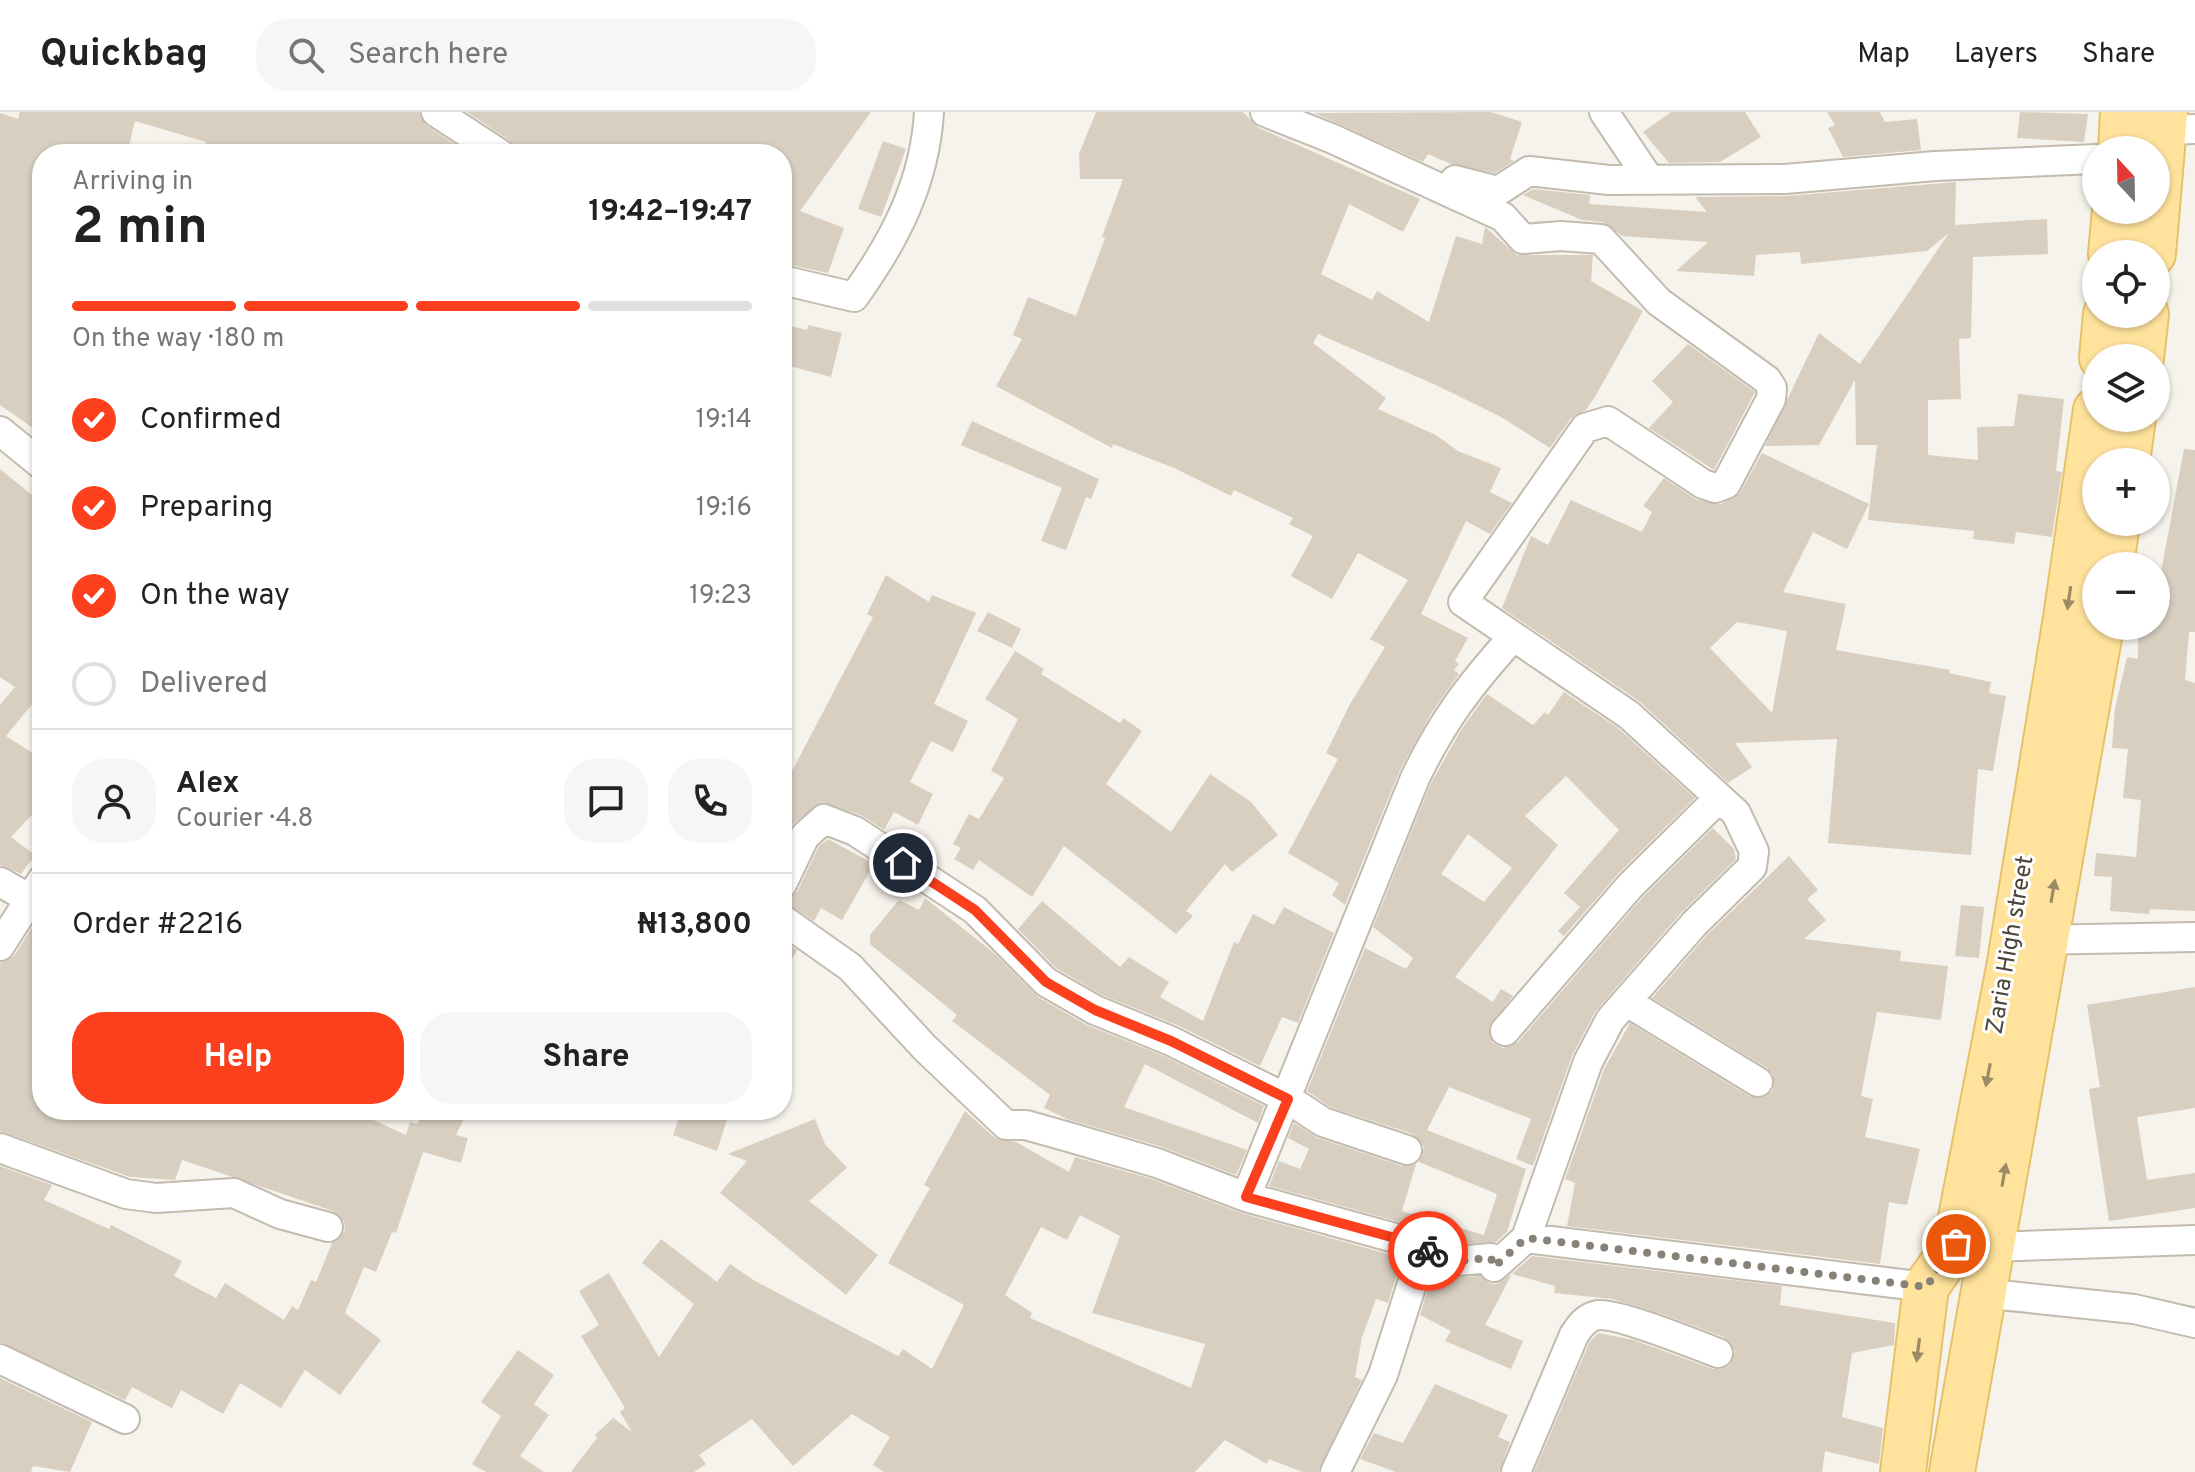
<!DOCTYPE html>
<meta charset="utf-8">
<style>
:root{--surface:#fff;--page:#f6f6f6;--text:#222;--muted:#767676;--line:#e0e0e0;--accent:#fc3f1d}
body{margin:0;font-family:Overpass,sans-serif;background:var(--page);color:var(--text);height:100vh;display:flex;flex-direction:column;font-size:30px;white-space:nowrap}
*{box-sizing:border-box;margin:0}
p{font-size:26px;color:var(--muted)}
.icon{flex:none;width:44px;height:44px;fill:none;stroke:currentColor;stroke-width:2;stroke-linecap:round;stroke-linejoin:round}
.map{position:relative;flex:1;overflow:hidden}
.details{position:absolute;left:32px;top:32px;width:760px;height:976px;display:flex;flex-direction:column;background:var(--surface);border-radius:32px;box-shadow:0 2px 6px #0004}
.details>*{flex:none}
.needle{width:52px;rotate:338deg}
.controls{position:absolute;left:2082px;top:24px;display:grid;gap:16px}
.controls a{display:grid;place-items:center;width:88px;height:88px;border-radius:50%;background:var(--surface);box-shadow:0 2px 6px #0004;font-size:40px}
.pin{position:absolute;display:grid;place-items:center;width:68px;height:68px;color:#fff;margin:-34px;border:4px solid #fff;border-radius:50%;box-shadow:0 2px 8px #0007}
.courier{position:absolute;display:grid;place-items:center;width:80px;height:80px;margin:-40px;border:6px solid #fc3f1d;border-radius:50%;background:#fff;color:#222;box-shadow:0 2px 10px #0007}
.summary em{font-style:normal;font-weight:700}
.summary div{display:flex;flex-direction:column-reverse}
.summary{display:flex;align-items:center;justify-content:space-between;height:136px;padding:0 40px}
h1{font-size:52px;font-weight:700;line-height:60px}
.bar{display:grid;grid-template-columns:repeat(4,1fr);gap:12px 8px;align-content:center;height:96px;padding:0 40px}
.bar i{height:10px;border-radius:6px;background:var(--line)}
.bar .selected{background:var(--accent)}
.bar p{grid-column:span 4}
.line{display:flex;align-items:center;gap:20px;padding:0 40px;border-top:2px solid var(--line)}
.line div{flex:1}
.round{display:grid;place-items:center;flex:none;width:84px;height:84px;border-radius:32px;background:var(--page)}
ol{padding:0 40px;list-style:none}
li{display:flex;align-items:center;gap:24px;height:88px}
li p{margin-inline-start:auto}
li .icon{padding:8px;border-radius:50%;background:var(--accent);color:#fff;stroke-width:4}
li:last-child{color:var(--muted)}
li i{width:44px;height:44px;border:4px solid var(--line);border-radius:50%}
.cta{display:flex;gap:16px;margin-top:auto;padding:16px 40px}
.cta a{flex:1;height:92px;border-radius:32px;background:var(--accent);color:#fff;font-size:32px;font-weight:700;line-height:92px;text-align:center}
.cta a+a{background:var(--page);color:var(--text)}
header{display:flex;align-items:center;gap:48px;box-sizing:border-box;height:112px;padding:0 40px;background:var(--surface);border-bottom:2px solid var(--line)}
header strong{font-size:38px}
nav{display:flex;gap:44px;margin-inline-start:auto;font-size:28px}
.search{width:560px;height:72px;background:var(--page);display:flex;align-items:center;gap:20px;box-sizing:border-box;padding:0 28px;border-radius:32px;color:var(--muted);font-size:30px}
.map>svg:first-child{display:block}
</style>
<header>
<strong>Quickbag</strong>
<div class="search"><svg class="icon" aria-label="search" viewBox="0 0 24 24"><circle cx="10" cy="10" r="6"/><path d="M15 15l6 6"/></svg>Search here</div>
<nav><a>Map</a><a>Layers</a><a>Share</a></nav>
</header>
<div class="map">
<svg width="2195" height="1360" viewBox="0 0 2195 1360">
<rect width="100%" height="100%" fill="#f6f3ec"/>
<path fill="#d8cfc1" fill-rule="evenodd" d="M 20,0 L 419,0 L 427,14 L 469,42 L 203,42 L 206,30 L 135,9 L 127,42 L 42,42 L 42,304 L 33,316 L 0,293 L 0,1 L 18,7 Z
M 467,0 L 871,0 L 800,99 L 844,116 L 828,161 L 782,151 L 782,42 L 517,42 L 509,28 Z
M 1096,0 L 1243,0 L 1259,16 L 1420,87 L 1403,120 L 1349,92 L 1321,162 L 1372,188 L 1377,179 L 1429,210 L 1456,124 L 1482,132 L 1485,115 L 1517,143 L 1593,143 L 1591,169 L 1643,199 L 1596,283 L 1586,298 L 1571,306 L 1550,336 L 1501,305 L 1436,273 L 1318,222 L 1313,231 L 1386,286 L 1378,297 L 1436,323 L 1458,339 L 1501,356 L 1490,380 L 1512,391 L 1490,422 L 1466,409 L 1421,502 L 1468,526 L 1455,549 L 1459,552 L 1454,558 L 1459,562 L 1432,600 L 1400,658 L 1345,793 L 1332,783 L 1339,771 L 1288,741 L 1338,647 L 1326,641 L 1350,592 L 1385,535 L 1370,527 L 1408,468 L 1358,441 L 1332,487 L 1291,464 L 1313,424 L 1289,412 L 1293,406 L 1234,378 L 1231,384 L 1174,356 L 1113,332 L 1112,336 L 996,274 L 1022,227 L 1013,223 L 1028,185 L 1076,204 L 1105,126 L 1102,125 L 1123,67 L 1080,67 L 1079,42 Z
M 1491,0 L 1522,10 L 1510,47 L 1514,49 L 1495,61 L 1451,52 L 1428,42 L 1423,50 L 1314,1 Z
M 1671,0 L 1745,0 L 1761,25 L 1720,50 L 1669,51 L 1643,20 Z
M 1827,0 L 1880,0 L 1885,10 L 1917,7 L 1921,38 L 1843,45 L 1828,16 L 1835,13 Z
M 2020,0 L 2088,2 L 2084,30 L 2017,26 Z
M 883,29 L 906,37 L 881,105 L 858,97 Z
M 1956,70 L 1955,113 L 2047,107 L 2048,142 L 1973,145 L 1971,226 L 1959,227 L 1961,287 L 1928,288 L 1928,343 L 1978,348 L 1977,315 L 2014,314 L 2018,282 L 2064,287 L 2056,359 L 2062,360 L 2052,425 L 2016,420 L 2014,432 L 1973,427 L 1974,419 L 1868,408 L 1877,333 L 1856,333 L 1855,268 L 1819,333 L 1765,334 L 1819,221 L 1860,252 L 1949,121 L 1927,139 L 1801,152 L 1800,140 L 1756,143 L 1754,164 L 1676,159 L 1708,130 L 1622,124 L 1603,110 L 1582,108 L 1523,83 L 1533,77 L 1590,83 L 1589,92 L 1707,100 L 1695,85 L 1786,84 Z
M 782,212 L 807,218 L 808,213 L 842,221 L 831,265 L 782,252 Z
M 1688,232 L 1755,280 L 1714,358 L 1649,316 L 1673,290 L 1652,269 Z
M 972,309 L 1099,367 L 1091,387 L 1086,385 L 1066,438 L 1041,429 L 1062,376 L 961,333 Z
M 2184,337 L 2195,338 L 2195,520 L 2189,520 L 2185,568 L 2195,571 L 2195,799 L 2150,797 L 2149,802 L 2110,799 L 2112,765 L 2094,764 L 2096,741 L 2136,745 L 2141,688 L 2123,686 L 2128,637 L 2112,636 L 2115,596 L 2127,545 L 2138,547 L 2138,514 L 2156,514 L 2160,465 Z
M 1762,341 L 1869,392 L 1847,437 L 1813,420 L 1783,480 L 1846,492 L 1836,538 L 1950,558 L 1949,561 L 1991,570 L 1989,581 L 2006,584 L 1993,659 L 1978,657 L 1971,743 L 1828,731 L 1837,627 L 1735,631 L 1752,655 L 1728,671 L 1639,589 L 1502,496 L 1531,424 L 1548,433 L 1571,388 L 1642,420 L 1652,400 L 1643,394 L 1664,366 L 1697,388 L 1721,392 L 1740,381 ZM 1737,510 L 1787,519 L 1772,601 L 1710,536 Z
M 0,357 L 42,391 L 42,580 L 6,624 L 42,647 L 42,692 L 11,725 L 35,743 L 21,762 L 0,753 L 0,593 L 15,575 L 0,565 Z
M 886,463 L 929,490 L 932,483 L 976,501 L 934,592 L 968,609 L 953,640 L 931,629 L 910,670 L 933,682 L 918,713 L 894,700 L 884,718 L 861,703 L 822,690 L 793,712 L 782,733 L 782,678 L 873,505 L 867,502 Z
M 988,500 L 1021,517 L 1012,536 L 977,519 Z
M 1015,539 L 1044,557 L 1041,562 L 1120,611 L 1123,606 L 1142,619 L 1106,672 L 1171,720 L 1210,662 L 1251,690 L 1278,723 L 1232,760 L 1225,752 L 1186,799 L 1193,804 L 1176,822 L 1064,734 L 1032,785 L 979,748 L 973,758 L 954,747 L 961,736 L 953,732 L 969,702 L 979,707 L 1004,666 L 991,659 L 1018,607 L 985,587 Z
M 1564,580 L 1618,616 L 1695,686 L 1618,762 L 1564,824 L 1558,819 L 1580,795 L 1564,781 L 1619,718 L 1566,664 L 1525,704 L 1558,733 L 1455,865 L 1493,890 L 1501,877 L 1513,884 L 1489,915 L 1493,931 L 1503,936 L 1518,930 L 1642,786 L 1713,716 L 1734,737 L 1736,747 L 1681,801 L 1595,900 L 1572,944 L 1533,1054 L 1516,1047 L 1531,1007 L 1449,975 L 1427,1018 L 1526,1057 L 1507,1120 L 1496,1130 L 1444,1133 L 1429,1118 L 1269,1074 L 1279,1049 L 1300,1057 L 1309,1037 L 1288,1026 L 1294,1011 L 1318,1026 L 1402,1054 L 1416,1052 L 1402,1099 L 1484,1123 L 1497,1082 L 1419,1050 L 1424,1035 L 1413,1022 L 1330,995 L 1307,979 L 1365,836 L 1406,857 L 1413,846 L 1373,815 L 1430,673 L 1461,618 L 1487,582 L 1533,613 L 1545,600 L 1548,603 ZM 1468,722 L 1512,756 L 1484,790 L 1441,762 Z
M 828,727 L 874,752 L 842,808 L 821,796 L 814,809 L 782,789 L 797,780 L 819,734 Z
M 1789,744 L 1818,778 L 1807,787 L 1826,808 L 1804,827 L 1901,839 L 1900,849 L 1948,854 L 1941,908 L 1877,900 L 1861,984 L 1873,987 L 1865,1025 L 1920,1037 L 1907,1093 L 1889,1090 L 1880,1152 L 1567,1114 L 1575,1071 L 1565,1067 L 1604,957 L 1630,911 L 1749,984 L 1765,985 L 1773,978 L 1773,963 L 1767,956 L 1652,886 L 1706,824 Z
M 925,786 L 995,842 L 1038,885 L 1087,913 L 1164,944 L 1264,994 L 1258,1011 L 1145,952 L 1124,995 L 1247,1038 L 1236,1063 L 1162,1035 L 1067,1007 L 1044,996 L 1050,983 L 952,909 L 957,903 L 870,832 L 870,823 L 899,788 L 919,798 Z
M 1042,789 L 1120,855 L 1129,845 L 1169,870 L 1160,885 L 1203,909 L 1234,830 L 1238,832 L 1253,802 L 1274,813 L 1284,795 L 1334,821 L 1298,911 L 1282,905 L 1260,954 L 1179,914 L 1102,883 L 1056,856 L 1018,817 Z
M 1961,793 L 1984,795 L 1979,846 L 1955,844 Z
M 36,809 L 42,811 L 42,998 L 298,998 L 326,1008 L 331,998 L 352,998 L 406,1023 L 410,1010 L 417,1012 L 425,998 L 468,998 L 456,1023 L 468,1026 L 461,1051 L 423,1040 L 396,1121 L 392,1120 L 376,1160 L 364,1155 L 345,1201 L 381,1228 L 340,1283 L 305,1258 L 281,1296 L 240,1271 L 223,1302 L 181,1278 L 172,1296 L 132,1275 L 125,1288 L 0,1230 L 0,1054 L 52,1073 L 44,1088 L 109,1117 L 111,1113 L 182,1149 L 174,1164 L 216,1186 L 225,1171 L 284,1208 L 292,1194 L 298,1198 L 311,1168 L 316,1170 L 332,1131 L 345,1119 L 344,1110 L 333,1099 L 182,1048 L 175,1068 L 130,1065 L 0,1019 L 0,851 L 14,844 Z
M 782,828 L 797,838 L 782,865 Z
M 2195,875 L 2195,996 L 2137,1005 L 2147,1068 L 2195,1061 L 2195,1096 L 2109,1109 L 2089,977 L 2100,975 L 2087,893 Z
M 682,998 L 730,998 L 717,1039 L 673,1023 Z
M 965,999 L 995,1026 L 1016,1030 L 1069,1060 L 1075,1045 L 1152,1067 L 1241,1101 L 1402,1146 L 1388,1191 L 1376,1187 L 1362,1225 L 1355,1265 L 1362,1268 L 1318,1360 L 1303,1360 L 1269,1347 L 1267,1352 L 1225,1328 L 1195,1360 L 884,1360 L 873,1353 L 890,1325 L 852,1302 L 793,1354 L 752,1307 L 699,1343 L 706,1352 L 694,1360 L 571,1360 L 597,1326 L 595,1323 L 613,1306 L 632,1320 L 620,1300 L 625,1296 L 581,1224 L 599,1213 L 579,1179 L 609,1161 L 659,1245 L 694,1192 L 642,1151 L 661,1127 L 717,1170 L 730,1152 L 755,1169 L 898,1244 L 903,1237 L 932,1257 L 964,1193 L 888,1151 L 930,1076 L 924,1073 ZM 1080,1103 L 1120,1124 L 1092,1201 L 1205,1232 L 1191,1276 L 1030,1206 L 1032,1201 L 1005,1183 L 1041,1115 L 1067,1128 Z
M 815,1007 L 825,1032 L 847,1056 L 809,1089 L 878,1143 L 846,1183 L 720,1081 L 747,1049 L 728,1042 Z
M 1532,1144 L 1782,1174 L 1780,1193 L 1895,1211 L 1894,1233 L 1852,1241 L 1842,1305 L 1883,1316 L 1879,1352 L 1825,1339 L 1822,1360 L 1534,1360 L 1589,1231 L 1598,1221 L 1634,1228 L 1713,1257 L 1729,1254 L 1735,1239 L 1724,1225 L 1662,1202 L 1612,1187 L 1554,1181 L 1555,1174 L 1512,1162 Z
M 1512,1162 L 1485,1213 L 1523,1229 L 1511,1257 L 1445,1229 L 1451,1219 L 1420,1203 L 1431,1167 L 1480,1164 L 1489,1171 L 1497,1172 Z
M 518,1238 L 554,1263 L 534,1292 L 549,1303 L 520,1344 L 544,1360 L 486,1360 L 472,1352 L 501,1304 L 481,1290 Z
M 0,1266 L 92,1310 L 70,1360 L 33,1354 L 31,1360 L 0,1360 Z
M 1435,1272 L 1508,1303 L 1498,1325 L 1510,1330 L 1499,1360 L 1396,1360 L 1360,1347 L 1374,1321 L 1403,1331 Z"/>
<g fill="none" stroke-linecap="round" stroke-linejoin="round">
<g stroke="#c2bbae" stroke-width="32">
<path id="street" d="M 436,0 L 500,42
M 1265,0 L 1333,27 L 1503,105 L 1523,127 L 1561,124 L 1601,127 L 1659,190 L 1767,268 L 1772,276 L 1771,287 L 1726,372 L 1715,376 L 1703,372 L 1608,309 L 1585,316 L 1463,490 L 1629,603 L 1736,701 L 1754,739 L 1752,755 L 1694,812 L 1610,908 L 1588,950 L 1526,1126
M 1604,0 L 1649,67
M 2164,18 L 2195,17
M 1455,68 L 1498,79 L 1529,59 L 1609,68 L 1785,67 L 1935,54 L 2096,47
M 782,168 L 854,185 C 895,128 925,70 929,0
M 0,319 L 42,353
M 0,770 L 42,794
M 782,772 L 805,724 L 824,707 L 855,719 L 975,798 L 1046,870 L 1095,898 L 1171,929 L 1288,987 L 1323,1010 L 1407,1038
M 782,807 L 850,855 L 925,936 L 1006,1013 L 1026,1013 L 1072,1026 L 1157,1051 L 1246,1085 L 1424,1134 L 1435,1151 L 1491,1146 L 1494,1155 L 1526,1126 L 1926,1175
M 2030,828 L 2195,825
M 0,834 L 42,768
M 1627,890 L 1758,970
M 1505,919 L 1630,774 L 1719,686
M 0,1036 L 126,1082 L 156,1086 L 234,1081 L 280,1102 L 328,1115
M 1246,1085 L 1415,666 C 1443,608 1469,574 1512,526
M 1991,1135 L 2195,1128
M 1981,1181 L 2134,1197 L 2195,1211
M 0,1247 L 125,1307
M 1335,1360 L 1383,1263 L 1424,1134
M 1516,1360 L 1574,1223 C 1580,1214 1586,1205 1598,1203 C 1619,1201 1694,1232 1718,1241"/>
</g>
<g stroke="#e6c16a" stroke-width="48">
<path id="primary" d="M 2121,38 L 2123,0
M 2111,142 L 2115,98
M 2153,142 L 2165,0
M 2102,246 L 2106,202
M 2141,246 L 2146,202
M 2127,350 L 2133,306
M 2111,454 L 2117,410
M 1903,1360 L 1926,1175 L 1956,1132 L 2009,856 L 2066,506 L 2096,298
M 1952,1360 L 2101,514"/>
</g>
<use href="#street" stroke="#fff" stroke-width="28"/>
<use href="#primary" stroke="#ffe39c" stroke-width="44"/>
</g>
<defs><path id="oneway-solid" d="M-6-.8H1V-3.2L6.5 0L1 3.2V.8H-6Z" transform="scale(2)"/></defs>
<g fill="#9c8c66">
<use href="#oneway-solid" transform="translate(2069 486) rotate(98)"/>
<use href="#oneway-solid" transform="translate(2053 779) rotate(-80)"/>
<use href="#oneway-solid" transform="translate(1988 963) rotate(101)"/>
<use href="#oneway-solid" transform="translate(2004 1063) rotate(-80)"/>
<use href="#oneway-solid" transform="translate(1918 1238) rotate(97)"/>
</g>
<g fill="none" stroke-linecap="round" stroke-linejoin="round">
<path stroke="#878178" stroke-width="8" stroke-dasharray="0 14.4" d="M 1428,1139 L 1435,1151 L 1491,1146 L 1494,1155 L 1526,1126 L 1926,1175 L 1956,1132"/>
<path stroke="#fc3f1d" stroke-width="10" d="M 903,751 L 975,798 L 1046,870 L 1095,898 L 1171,929 L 1288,987 L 1246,1085 L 1424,1134 L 1428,1139"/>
</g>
<g text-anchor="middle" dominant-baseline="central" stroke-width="6" stroke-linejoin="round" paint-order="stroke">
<g font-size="24" fill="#4b4439" stroke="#fff">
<text transform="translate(2011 833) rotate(-80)">Zaria High street</text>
</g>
</g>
</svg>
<div class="controls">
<a><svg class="needle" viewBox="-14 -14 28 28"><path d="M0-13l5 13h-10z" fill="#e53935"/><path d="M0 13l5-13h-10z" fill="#767676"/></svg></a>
<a><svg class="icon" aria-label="locate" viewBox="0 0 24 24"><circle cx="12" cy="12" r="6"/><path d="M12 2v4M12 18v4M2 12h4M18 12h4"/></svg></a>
<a><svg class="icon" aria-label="layers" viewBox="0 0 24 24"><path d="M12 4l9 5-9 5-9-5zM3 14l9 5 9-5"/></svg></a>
<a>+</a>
<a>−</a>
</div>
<div class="pin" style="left:1956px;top:1132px;background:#ea580c"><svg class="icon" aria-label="bag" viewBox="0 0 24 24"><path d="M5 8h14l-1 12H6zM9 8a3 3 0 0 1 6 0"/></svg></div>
<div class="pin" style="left:903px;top:751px;background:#1f2937"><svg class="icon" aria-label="home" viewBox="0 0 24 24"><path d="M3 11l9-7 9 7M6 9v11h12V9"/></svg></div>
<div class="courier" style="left:1428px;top:1139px"><svg class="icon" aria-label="bike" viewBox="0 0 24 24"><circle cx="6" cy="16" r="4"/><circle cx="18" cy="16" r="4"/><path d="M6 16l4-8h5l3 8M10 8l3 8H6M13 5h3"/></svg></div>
<section class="details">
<div class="summary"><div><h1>2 min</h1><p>Arriving in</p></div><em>19:42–19:47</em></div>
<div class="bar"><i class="selected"></i><i class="selected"></i><i class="selected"></i><i></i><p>On the way · 180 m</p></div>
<ol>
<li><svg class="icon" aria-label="check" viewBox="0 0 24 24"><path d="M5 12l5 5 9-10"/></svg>Confirmed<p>19:14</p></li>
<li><svg class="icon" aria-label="check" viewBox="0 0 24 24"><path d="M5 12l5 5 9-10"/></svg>Preparing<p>19:16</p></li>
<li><svg class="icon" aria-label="check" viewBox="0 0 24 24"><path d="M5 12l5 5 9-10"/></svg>On the way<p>19:23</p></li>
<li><i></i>Delivered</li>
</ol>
<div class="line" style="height:144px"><a class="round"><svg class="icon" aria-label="person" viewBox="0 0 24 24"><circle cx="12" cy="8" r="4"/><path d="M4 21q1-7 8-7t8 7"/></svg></a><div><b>Alex</b><p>Courier · 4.8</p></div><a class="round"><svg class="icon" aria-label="chat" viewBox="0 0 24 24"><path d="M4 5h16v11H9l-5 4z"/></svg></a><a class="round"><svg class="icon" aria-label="phone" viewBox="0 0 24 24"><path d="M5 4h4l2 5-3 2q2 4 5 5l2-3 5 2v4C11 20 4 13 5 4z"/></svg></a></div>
<div class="line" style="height:104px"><div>Order #2216</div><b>₦13,800</b></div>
<div class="cta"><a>Help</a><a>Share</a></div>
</section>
</div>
